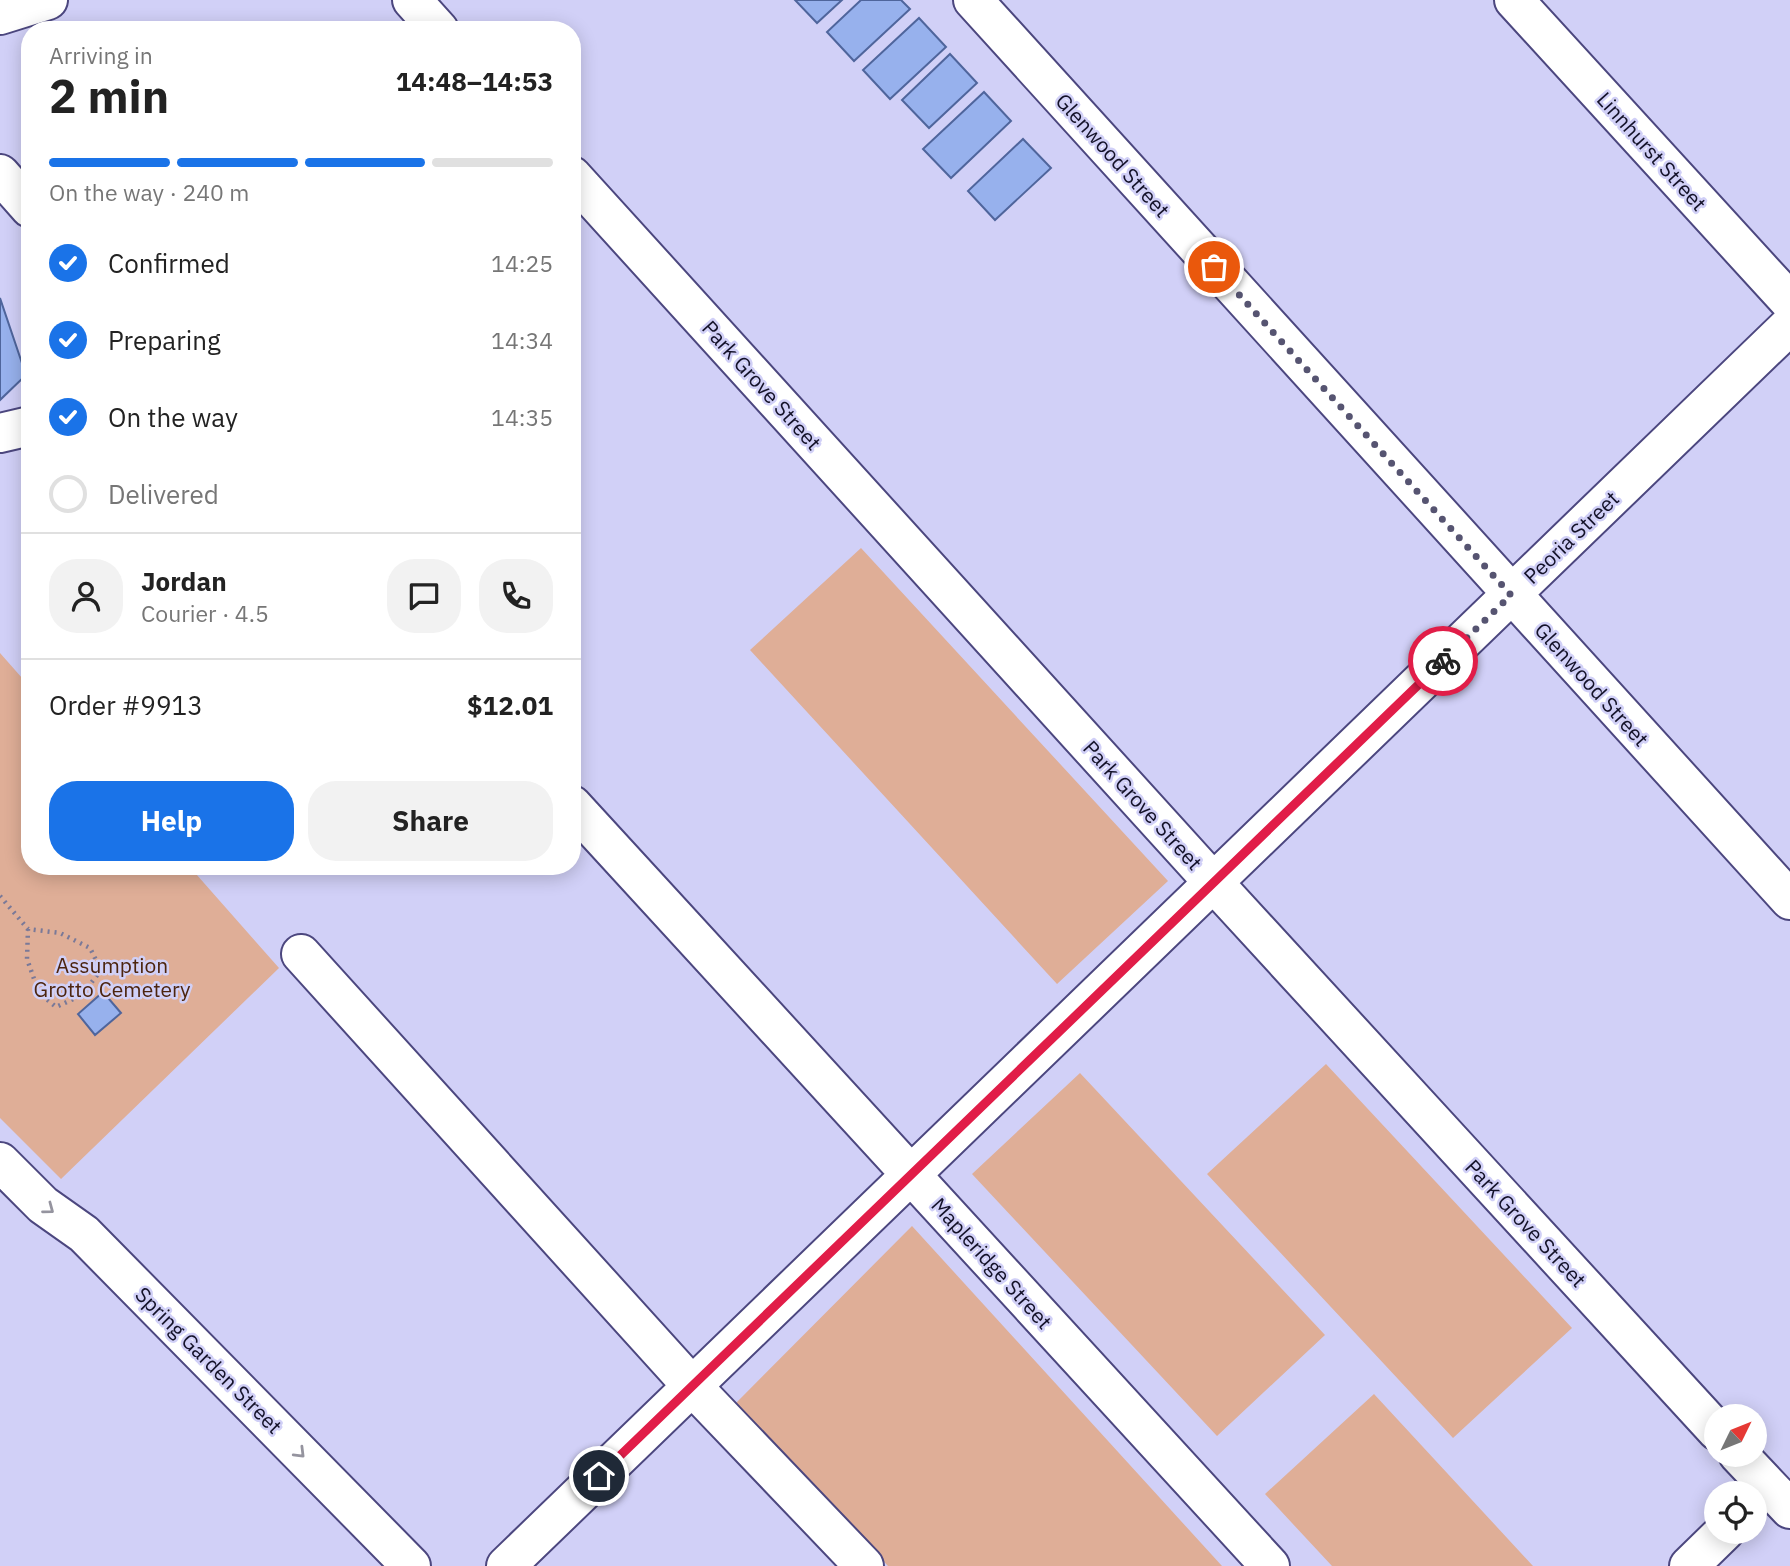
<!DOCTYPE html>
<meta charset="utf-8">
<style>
:root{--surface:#fff;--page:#f2f2f2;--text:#222;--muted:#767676;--line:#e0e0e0;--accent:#1a73e8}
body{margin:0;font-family:"IBM Plex Sans",sans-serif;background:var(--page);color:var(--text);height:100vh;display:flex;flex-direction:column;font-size:26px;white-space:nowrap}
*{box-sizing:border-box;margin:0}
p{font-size:23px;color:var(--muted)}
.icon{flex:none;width:38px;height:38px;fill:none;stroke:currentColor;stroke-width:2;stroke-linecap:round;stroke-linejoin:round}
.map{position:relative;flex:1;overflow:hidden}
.panel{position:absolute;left:21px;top:21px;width:560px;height:854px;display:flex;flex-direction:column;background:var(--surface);border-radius:28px;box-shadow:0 4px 18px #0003}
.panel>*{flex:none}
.needle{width:46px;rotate:47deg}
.fabs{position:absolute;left:1704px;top:1404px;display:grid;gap:14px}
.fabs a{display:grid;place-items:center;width:63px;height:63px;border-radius:50%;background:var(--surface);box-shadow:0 4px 18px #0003;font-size:35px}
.pin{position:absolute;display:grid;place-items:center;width:60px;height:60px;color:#fff;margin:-30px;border:4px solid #fff;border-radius:50%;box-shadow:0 2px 7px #0007}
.courier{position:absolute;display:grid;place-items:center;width:70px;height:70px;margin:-35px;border:5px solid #e11d48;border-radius:50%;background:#fff;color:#222;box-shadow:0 2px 9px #0007}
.headline em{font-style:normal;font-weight:700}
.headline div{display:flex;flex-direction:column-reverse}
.headline{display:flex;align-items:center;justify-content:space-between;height:119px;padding:0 28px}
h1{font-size:46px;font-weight:700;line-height:52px}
.bar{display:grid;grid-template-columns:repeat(4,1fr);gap:10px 7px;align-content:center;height:84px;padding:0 28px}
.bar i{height:9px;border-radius:5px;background:var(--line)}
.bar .on{background:var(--accent)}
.bar p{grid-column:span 4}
.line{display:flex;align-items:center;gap:18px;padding:0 28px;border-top:2px solid var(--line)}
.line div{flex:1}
.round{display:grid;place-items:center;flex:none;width:74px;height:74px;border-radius:28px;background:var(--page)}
ol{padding:0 28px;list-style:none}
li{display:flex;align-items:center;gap:21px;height:77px}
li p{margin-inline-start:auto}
li .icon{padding:7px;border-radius:50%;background:var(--accent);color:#fff;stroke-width:4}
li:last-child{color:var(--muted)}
li i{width:38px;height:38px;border:4px solid var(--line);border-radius:50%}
.button{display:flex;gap:14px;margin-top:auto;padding:14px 28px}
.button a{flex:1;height:80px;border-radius:28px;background:var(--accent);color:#fff;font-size:28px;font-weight:700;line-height:80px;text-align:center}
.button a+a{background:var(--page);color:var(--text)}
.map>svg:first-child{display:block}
</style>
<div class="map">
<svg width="1790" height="1566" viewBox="0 0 1790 1566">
<rect width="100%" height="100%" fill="#d1d0f7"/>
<path fill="#dfae97" d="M 861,548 L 1168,881 L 1057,984 L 750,650 Z
M 0,653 L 30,687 L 30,866 L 189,866 L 279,968 L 61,1179 L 0,1118 Z
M 1326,1064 L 1572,1328 L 1453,1438 L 1207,1174 Z
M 1080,1073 L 1325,1335 L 1217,1436 L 972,1174 Z
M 912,1226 L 1222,1566 L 888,1566 L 736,1403 Z
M 1374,1394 L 1533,1566 L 1332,1566 L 1265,1494 Z"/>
<path fill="#97b1ed" stroke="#4f659c" stroke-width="2" d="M 795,0 L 842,0 L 817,23 Z
M 861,0 L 901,0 L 910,9 L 854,61 L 827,32 Z
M 919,18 L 946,47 L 890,99 L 863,70 Z
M 950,54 L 977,83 L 929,128 L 902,100 Z
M 984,92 L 1011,121 L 951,178 L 923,149 Z
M 1023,139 L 1051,168 L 995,220 L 968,191 Z
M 0,298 L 26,375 L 0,400 Z
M 103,992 L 121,1013 L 95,1035 L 78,1014 Z"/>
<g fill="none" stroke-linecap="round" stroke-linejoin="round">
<g stroke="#4c477f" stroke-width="42">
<path id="minor" d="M 412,0 L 439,30
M 973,0 L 1790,900
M 1514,0 L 1790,302
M 0,15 L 48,0
M 0,174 L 30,208
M 572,176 L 1213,882 L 1717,1431
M 0,433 L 30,426
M 572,805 L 1270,1566
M 301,954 L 692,1386 L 864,1566
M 0,1162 L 43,1205 L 84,1234 L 411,1566
M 1738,1454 L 1790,1509
M 506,1566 L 1790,325
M 1689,1566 L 1725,1531"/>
</g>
<path stroke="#7a7998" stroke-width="4.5" stroke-dasharray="2 5" stroke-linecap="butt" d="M 0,896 L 28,929 L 60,933 L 90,948 L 101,970 L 82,995 L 56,1007 L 39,993 L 27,959 L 28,929"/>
<use href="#minor" stroke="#fff" stroke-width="38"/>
</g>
<defs><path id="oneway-chevron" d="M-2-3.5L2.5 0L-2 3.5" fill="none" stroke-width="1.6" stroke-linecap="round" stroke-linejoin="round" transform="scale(1.75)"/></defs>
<g stroke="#95949f">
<use href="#oneway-chevron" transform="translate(49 1209) rotate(37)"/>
<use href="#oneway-chevron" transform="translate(300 1453) rotate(45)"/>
</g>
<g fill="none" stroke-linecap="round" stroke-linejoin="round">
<path stroke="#565471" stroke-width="7" stroke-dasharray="0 12.6" d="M 1214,267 L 1511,595 L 1443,661"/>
<path stroke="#e11d48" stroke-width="9" d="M 599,1476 L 1443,661"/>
</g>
<g text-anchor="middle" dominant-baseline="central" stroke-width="5" stroke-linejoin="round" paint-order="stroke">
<g font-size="21" fill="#141229" stroke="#d1d0f7">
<text transform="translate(1652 151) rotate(48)">Linnhurst Street</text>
<text transform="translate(1113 155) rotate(48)">Glenwood Street</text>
<text transform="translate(762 385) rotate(48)">Park Grove Street</text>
<text transform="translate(1571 537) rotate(-44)">Peoria Street</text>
<text transform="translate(1592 684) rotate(48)">Glenwood Street</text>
<text transform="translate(1143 805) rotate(48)">Park Grove Street</text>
<text transform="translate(1526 1223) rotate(47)">Park Grove Street</text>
<text transform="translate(992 1263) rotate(48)">Mapleridge Street</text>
<text transform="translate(209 1360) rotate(45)">Spring Garden Street</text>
</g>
<g font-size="21" fill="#4c240e" stroke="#d1d0f7">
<text x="112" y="965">Assumption<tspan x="112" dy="24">Grotto Cemetery</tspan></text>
</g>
</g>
</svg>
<div class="fabs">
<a><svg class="needle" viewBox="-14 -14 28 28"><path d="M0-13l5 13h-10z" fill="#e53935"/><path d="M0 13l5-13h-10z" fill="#767676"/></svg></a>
<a><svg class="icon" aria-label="locate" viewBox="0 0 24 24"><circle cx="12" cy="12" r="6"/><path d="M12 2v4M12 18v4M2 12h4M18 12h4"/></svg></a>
</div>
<div class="pin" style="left:1214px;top:267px;background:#ea580c"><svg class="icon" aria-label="bag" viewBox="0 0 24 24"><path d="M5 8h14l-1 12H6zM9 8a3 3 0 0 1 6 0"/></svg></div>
<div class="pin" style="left:599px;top:1476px;background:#1f2937"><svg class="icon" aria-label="home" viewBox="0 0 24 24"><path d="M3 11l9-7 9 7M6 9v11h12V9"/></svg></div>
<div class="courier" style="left:1443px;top:661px"><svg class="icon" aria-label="bike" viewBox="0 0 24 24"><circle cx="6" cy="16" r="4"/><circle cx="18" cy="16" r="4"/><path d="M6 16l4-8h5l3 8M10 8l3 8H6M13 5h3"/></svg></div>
<section class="panel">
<div class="headline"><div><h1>2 min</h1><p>Arriving in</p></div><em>14:48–14:53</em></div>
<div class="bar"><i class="on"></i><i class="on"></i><i class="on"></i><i></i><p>On the way · 240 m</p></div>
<ol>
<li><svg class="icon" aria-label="check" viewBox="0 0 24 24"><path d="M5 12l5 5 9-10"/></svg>Confirmed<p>14:25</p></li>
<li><svg class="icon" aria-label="check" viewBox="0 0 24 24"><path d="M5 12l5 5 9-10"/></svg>Preparing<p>14:34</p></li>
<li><svg class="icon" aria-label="check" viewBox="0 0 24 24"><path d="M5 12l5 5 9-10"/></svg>On the way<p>14:35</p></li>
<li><i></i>Delivered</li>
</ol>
<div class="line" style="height:126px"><a class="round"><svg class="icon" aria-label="person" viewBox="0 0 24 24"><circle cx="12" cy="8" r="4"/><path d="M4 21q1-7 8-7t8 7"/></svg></a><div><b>Jordan</b><p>Courier · 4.5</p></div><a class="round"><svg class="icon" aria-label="chat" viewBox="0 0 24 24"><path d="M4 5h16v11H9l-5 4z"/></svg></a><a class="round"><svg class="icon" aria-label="phone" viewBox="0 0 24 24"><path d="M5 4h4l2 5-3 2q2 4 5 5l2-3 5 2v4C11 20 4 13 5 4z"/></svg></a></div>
<div class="line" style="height:91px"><div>Order #9913</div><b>$12.01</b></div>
<div class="button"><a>Help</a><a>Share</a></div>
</section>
</div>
